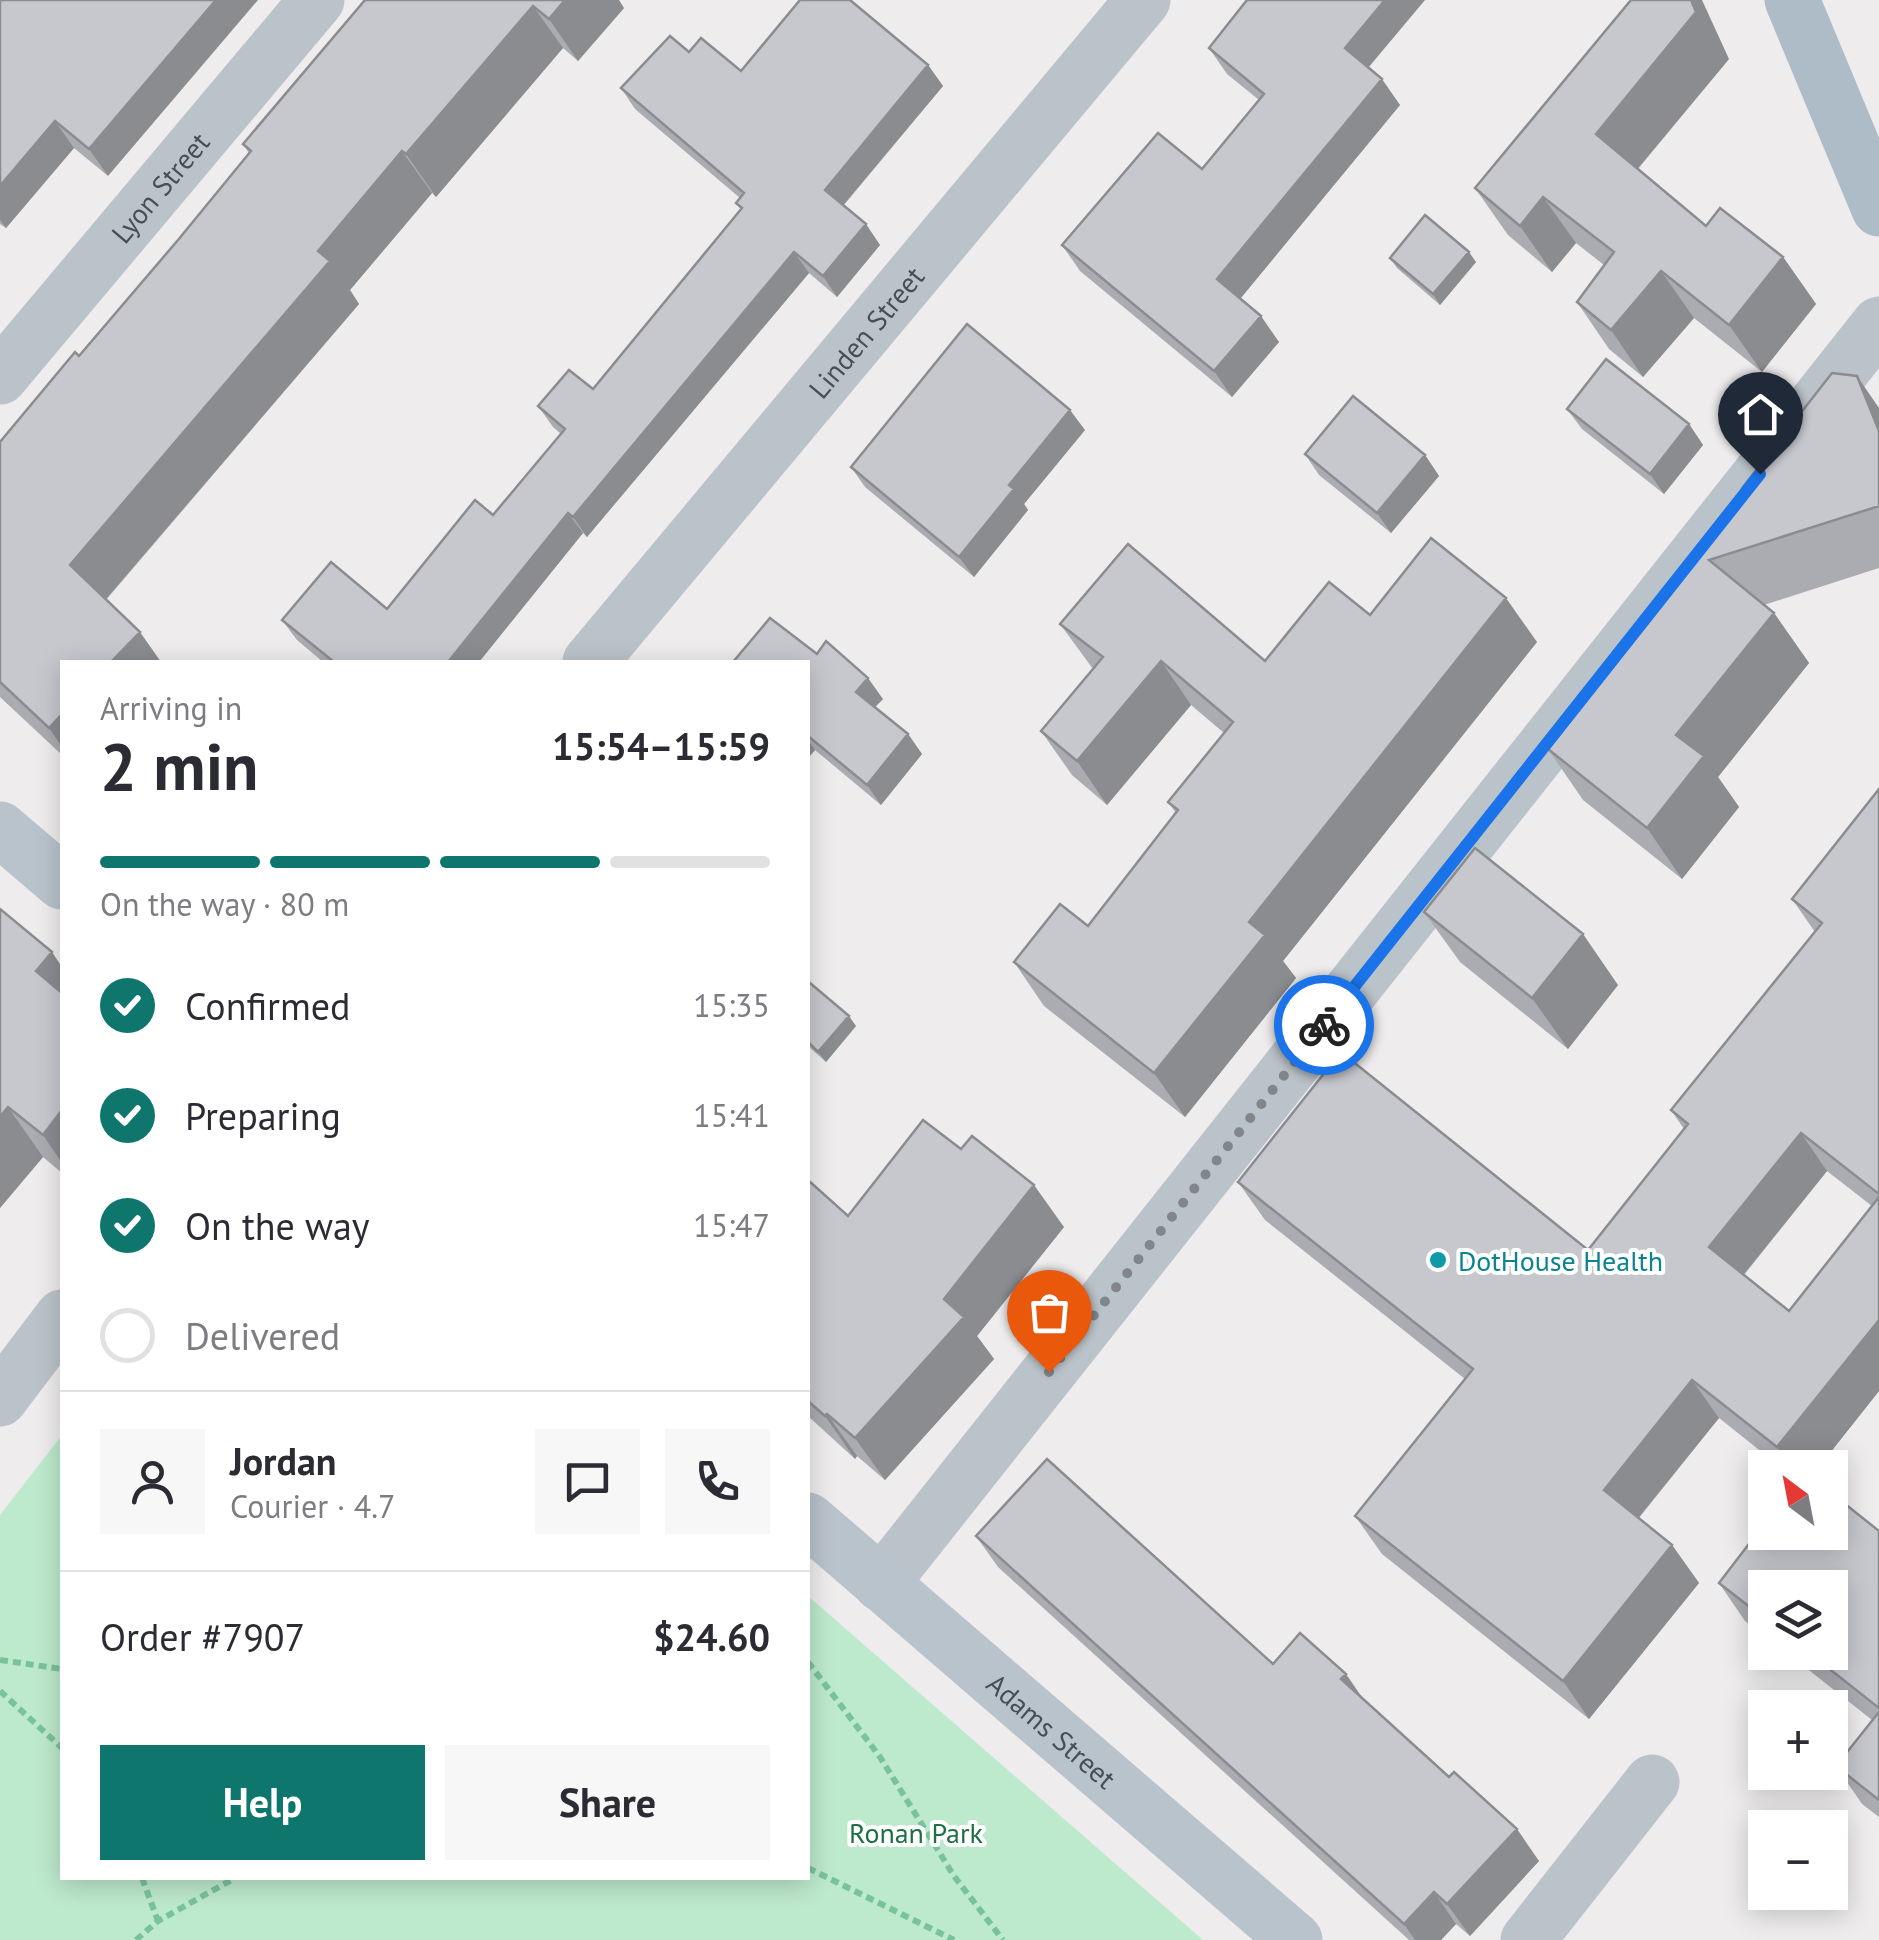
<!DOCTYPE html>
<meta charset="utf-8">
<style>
:root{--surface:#fff;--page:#f7f7f7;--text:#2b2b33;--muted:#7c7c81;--line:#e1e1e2;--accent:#0f766e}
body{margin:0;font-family:"PT Sans",sans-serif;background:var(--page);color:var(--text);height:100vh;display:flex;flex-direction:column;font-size:38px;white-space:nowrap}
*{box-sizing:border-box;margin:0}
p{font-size:32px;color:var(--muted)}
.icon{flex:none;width:55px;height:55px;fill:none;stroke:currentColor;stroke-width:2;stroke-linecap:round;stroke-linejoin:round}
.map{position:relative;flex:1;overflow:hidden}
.panel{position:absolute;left:60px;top:660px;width:750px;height:1220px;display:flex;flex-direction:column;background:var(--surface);border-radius:0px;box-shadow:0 5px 25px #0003}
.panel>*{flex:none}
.needle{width:65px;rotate:328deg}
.fabs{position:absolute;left:1748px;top:1450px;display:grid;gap:20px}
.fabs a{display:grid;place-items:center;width:100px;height:100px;border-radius:0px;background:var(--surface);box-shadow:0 5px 25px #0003;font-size:50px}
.pin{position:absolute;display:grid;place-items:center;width:85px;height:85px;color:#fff;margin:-102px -42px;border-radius:50% 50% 50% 0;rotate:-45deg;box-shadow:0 0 10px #0007}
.pin .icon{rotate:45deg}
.courier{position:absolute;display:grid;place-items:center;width:100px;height:100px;margin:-50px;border:8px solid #1a73e8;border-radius:50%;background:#fff;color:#222;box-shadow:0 2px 12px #0007}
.headline em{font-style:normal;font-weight:700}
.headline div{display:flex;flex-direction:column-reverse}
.headline{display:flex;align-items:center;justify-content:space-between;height:170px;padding:0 40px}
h1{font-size:65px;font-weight:700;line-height:75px}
.bar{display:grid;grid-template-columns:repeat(4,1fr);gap:15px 10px;align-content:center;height:120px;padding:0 40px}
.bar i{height:12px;border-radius:8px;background:var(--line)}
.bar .selected{background:var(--accent)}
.bar p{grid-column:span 4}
.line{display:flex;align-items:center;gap:25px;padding:0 40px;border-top:2px solid var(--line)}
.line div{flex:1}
.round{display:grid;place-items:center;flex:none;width:105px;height:105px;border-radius:0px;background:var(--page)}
ol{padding:0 40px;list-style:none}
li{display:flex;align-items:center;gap:30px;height:110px}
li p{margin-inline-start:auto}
li .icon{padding:10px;border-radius:50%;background:var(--accent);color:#fff;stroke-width:4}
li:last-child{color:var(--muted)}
li i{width:55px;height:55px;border:5px solid var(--line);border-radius:50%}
.button{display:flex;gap:20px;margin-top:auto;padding:20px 40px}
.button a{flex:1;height:115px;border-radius:0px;background:var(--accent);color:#fff;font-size:40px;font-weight:700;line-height:115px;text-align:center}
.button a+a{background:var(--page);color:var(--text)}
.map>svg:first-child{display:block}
</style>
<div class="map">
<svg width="1879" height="1940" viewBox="0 0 1879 1940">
<rect width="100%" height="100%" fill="#eeecec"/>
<path fill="#bde9cc" d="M 62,1435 L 62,1878 L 808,1878 L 808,1596 L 1203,1940 L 0,1940 L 0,1515 Z"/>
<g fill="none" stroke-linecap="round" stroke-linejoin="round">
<path stroke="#79c39b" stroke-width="6" stroke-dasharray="8 5" stroke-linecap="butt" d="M 0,1660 L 62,1669
M 808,1662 L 880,1757 L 954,1876 L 1003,1940
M 0,1691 L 62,1748
M 808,1868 L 954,1940
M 142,1878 L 158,1921
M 136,1940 L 158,1921 L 235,1878"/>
<g stroke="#bbc3ca" stroke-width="55">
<path id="s1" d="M 0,377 L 317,0"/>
<path id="s2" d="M 590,662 L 1143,0"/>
<path d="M 0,1399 L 62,1317"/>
<path d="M 881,1584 L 1879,324"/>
<path d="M 1528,1940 L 1652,1782"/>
</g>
<g stroke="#b9c3cc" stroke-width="55">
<path d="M 0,829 L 62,882"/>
<path id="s3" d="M 808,1520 L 1295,1940"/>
</g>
<path stroke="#aebcc8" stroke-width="55" d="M 1792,0 L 1879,209"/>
</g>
<path fill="#abacb1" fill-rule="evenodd" d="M 0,0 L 108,176 L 74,148 L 6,228 L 0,224 Z
M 365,0 L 624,8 L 578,61 L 563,48 L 436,197 L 432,193 L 350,290 L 359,304 L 106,600 L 62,662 L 62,755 L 0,697 L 0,442 L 79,356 L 178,240 L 249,153 L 243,144 Z
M 1209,48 L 1368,68 L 1400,105 L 1240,299 L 1279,342 L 1232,397 L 1080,271 L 1062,245 L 1202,169 L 1259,100 L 1227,74 Z
M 689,52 L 741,71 L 928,65 L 943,86 L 844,205 L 880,245 L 837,297 L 809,273 L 587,537 L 583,533 L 479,662 L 323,662 L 297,640 L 282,620 L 387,609 L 493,515 L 561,434 L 553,427 L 538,406 L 593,389 L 741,210 L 736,203 L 740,198 L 635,109 L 621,88 Z
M 1729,59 L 1638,169 L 1706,226 L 1783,257 L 1816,304 L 1762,372 L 1694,318 L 1643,377 L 1609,349 L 1577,302 L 1604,265 L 1576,243 L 1552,272 L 1508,235 L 1475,188 Z
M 1390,258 L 1476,262 L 1440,305 L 1397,268 Z
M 1879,408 L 1879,568 L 1764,605 L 1774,613 L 1809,663 L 1718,777 L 1739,807 L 1682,879 L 1583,800 L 1548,749 L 1747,496 L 1742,488 Z
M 1567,409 L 1689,424 L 1703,445 L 1664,494 L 1582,429 Z
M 1085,430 L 1024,504 L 1028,510 L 974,577 L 865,487 L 851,467 Z
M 1305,454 L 1425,455 L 1439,476 L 1391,533 L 1319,475 Z
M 1370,615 L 1537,642 L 1283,961 L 1296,978 L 1185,1117 L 1044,1006 L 1014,962 L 1088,926 L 1176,813 L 1168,802 L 1224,733 L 1191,705 L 1107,805 L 1072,775 L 1041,731 L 1093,669 L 1060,624 L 1265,661 Z
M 817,654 L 883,699 L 875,707 L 908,734 L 922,754 L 881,805 L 815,750 L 808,758 L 808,662 Z
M 1879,789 L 1879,1391 L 1818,1468 L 1782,1468 L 1719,1418 L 1639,1518 L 1672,1545 L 1699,1583 L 1589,1719 L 1382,1554 L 1355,1516 L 1465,1379 L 1265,1220 L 1238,1182 L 1588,1250 L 1684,1129 L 1671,1110 L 1815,932 L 1792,899 ZM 1827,1171 L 1872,1206 L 1789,1311 L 1744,1275 Z
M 0,909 L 62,967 L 62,1173 L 43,1157 L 0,1208 Z
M 1424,912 L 1618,985 L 1568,1049 L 1460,962 Z
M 808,986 L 856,1026 L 826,1062 L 808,1046 Z
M 808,1180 L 848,1216 L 1064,1227 L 977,1336 L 994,1359 L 885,1480 L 857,1456 L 855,1459 L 808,1416 Z
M 1879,1531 L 1879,1817 L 1862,1804 L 1836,1766 L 1872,1720 L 1786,1652 L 1830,1652 L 1765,1588 L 1765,1636 L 1745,1621 L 1719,1583 Z
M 976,1536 L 1273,1664 L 1363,1698 L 1539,1861 L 1470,1936 L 1456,1924 L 1441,1940 L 1409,1940 L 998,1567 Z"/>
<path fill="#8b8c90" d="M 216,0 L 258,0 L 108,176 L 89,149 Z
M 565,0 L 619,0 L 624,8 L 578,61 L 549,19 Z
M 1385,0 L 1425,0 L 1363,74 L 1345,48 Z
M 1691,0 L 1702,0 L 1729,59 L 1628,180 L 1596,134 Z
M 533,6 L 563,48 L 436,197 L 406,154 Z
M 928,65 L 943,86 L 839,210 L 825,190 Z
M 1382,79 L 1400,105 L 1235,305 L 1217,279 Z
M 55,121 L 74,148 L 6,228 L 0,220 L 0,186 Z
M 402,151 L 432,193 L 350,290 L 359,304 L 99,607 L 70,565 L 318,251 Z
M 1543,197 L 1576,243 L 1552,272 L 1520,226 Z
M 866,224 L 880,245 L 837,297 L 823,276 Z
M 794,252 L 809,273 L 587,537 L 573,517 Z
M 1469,252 L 1476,262 L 1440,305 L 1433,294 Z
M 1783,257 L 1816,304 L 1762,372 L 1729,325 Z
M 1661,271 L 1694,318 L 1643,377 L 1611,330 Z
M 1261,316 L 1279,342 L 1232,397 L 1214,371 Z
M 1857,376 L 1879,408 L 1879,431 Z
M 1070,410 L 1085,430 L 1024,504 L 1028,510 L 974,577 L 959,557 L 1009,485 Z
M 1689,424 L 1703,445 L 1664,494 L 1650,474 Z
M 1425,455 L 1439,476 L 1391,533 L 1377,513 Z
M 568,513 L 583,533 L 479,662 L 448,662 Z
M 1506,598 L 1537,642 L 1283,961 L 1296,978 L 1185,1117 L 1154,1073 L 1249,922 Z
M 1774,613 L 1809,663 L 1718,777 L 1739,807 L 1682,879 L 1647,828 L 1676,735 Z
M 140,632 L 161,662 L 111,662 Z
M 1161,661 L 1191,705 L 1107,805 L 1077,761 Z
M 868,678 L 883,699 L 870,712 L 856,692 Z
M 62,714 L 62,747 L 49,728 Z
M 908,734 L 922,754 L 881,805 L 867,785 Z
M 808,740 L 815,750 L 808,758 Z
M 1583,934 L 1618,985 L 1568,1049 L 1532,998 Z
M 52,952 L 62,967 L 62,1009 L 36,971 Z
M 849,1016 L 856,1026 L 826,1062 L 818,1052 Z
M 8,1107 L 43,1157 L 0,1208 L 0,1117 Z
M 62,1110 L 62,1163 L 43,1135 Z
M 1801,1133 L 1827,1171 L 1735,1285 L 1709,1247 Z
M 1034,1185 L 1064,1227 L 977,1336 L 994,1359 L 885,1480 L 855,1438 L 944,1299 Z
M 1879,1320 L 1879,1391 L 1818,1468 L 1791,1468 L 1777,1447 Z
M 1692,1380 L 1719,1418 L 1630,1528 L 1604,1490 Z
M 827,1414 L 857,1456 L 855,1459 L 825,1416 Z
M 1672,1545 L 1699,1583 L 1589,1719 L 1563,1681 Z
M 1346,1674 L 1368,1706 L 1341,1679 Z
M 1517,1829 L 1539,1861 L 1470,1936 L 1447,1904 Z
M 1434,1892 L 1456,1924 L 1441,1940 L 1415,1940 L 1404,1924 Z"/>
<path fill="#c7c8ce" stroke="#8b8c90" stroke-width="2.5" d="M 0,0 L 216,0 L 89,149 L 55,121 L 0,186 Z
M 365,0 L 565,0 L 549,19 L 533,6 L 406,154 L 402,151 L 318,251 L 330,261 L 70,565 L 140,632 L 111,662 L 62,662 L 62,714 L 49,728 L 0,682 L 0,442 L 75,352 L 79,356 L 178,240 L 251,151 L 243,144 Z
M 800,0 L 850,0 L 928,65 L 825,190 L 866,224 L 823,276 L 794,252 L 573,517 L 568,513 L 448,662 L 334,662 L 282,620 L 331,562 L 387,609 L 475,500 L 493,515 L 565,429 L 538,406 L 569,370 L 593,389 L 742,208 L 736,203 L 744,193 L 621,88 L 670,36 L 689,52 L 701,38 L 741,71 Z
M 1247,0 L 1385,0 L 1345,48 L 1382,79 L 1217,279 L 1261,316 L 1214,371 L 1062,245 L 1158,133 L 1202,169 L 1264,94 L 1209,48 Z
M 1631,0 L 1691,0 L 1696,12 L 1596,134 L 1706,226 L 1720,208 L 1783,257 L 1729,325 L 1661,271 L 1611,330 L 1577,302 L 1614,252 L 1543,197 L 1520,226 L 1475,188 Z
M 1425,215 L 1469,252 L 1433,294 L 1390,258 Z
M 967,324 L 1070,410 L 1009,485 L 1014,489 L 959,557 L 851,467 Z
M 1606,359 L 1689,424 L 1650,474 L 1567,409 Z
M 1832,373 L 1857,376 L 1879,431 L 1879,506 L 1709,560 L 1774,613 L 1676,735 L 1704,756 L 1647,828 L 1548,749 L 1749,494 L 1742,488 Z
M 1353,396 L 1425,455 L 1377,513 L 1305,454 Z
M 1431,538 L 1506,598 L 1249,922 L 1265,935 L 1154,1073 L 1014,962 L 1060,904 L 1088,926 L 1178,810 L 1168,802 L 1233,722 L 1161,661 L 1077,761 L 1041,731 L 1103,657 L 1060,624 L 1128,544 L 1265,661 L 1329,582 L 1370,615 Z
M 770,618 L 817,654 L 826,641 L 868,678 L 856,692 L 908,734 L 867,785 L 808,736 L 808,662 L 733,662 Z
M 1879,789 L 1879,1194 L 1801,1133 L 1709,1247 L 1789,1311 L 1879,1197 L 1879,1320 L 1777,1447 L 1692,1380 L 1604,1490 L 1672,1545 L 1563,1681 L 1355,1516 L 1473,1369 L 1238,1182 L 1341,1052 L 1588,1250 L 1688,1124 L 1671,1110 L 1822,923 L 1792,899 Z
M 1475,848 L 1583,934 L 1532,998 L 1424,912 Z
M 0,909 L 52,952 L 36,971 L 62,993 L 62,1110 L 43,1135 L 8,1107 L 0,1117 Z
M 810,983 L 849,1016 L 818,1052 L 808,1042 L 808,986 Z
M 923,1120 L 961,1149 L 972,1136 L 1034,1185 L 944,1299 L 964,1317 L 855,1438 L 827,1414 L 825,1416 L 808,1401 L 808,1180 L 848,1216 Z
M 1047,1459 L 1273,1664 L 1300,1633 L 1346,1674 L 1341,1679 L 1449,1777 L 1454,1772 L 1517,1829 L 1447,1904 L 1434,1892 L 1404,1924 L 976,1536 Z
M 1830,1492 L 1879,1531 L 1879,1708 L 1808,1652 L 1830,1652 L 1830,1588 L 1765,1588 L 1765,1619 L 1719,1583 L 1765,1523 L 1765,1532 L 1830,1532 Z
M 1879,1712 L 1879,1800 L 1836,1766 Z"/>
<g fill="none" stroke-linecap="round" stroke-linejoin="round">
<path stroke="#81868b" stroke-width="10" stroke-dasharray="0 18" d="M 1049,1372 L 1324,1025"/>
<path stroke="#1a73e8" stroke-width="12" d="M 1324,1025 L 1760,474"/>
</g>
<circle fill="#0f9aa8" stroke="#fff" stroke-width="4" cx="1438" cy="1260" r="10"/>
<g text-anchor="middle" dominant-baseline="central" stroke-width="8" stroke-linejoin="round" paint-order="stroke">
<g font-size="28" fill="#464f57" stroke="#fff">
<text stroke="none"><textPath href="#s1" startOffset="248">Lyon Street</textPath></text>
<text stroke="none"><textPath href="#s2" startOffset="430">Linden Street</textPath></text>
<text stroke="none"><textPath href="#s3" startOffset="322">Adams Street</textPath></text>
</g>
<g font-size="28" fill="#0d838f" stroke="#fff" text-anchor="start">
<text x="1458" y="1260">DotHouse Health</text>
</g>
<g font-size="28" fill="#1f6f44" stroke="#fff">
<text x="916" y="1832">Ronan Park</text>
</g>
</g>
</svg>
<div class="fabs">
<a><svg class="needle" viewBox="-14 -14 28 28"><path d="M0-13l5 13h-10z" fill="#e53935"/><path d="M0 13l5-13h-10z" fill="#7c7c81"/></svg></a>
<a><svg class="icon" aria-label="layers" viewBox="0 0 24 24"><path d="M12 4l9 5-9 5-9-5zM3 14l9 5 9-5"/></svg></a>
<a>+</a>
<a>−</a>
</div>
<div class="pin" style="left:1049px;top:1372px;background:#ea580c"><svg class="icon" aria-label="bag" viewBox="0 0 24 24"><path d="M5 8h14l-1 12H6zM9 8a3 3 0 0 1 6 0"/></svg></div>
<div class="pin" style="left:1760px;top:474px;background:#1f2937"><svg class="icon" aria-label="home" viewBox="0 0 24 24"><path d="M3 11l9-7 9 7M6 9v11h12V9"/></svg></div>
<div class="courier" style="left:1324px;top:1025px"><svg class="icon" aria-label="bike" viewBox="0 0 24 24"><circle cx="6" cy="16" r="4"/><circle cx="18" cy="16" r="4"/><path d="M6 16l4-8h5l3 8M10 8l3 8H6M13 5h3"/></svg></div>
<section class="panel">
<div class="headline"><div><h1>2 min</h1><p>Arriving in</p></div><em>15:54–15:59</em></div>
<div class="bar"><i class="selected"></i><i class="selected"></i><i class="selected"></i><i></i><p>On the way · 80 m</p></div>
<ol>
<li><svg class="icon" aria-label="check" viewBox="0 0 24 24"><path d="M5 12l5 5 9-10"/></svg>Confirmed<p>15:35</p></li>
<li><svg class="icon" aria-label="check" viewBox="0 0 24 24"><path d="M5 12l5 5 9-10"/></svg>Preparing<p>15:41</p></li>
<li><svg class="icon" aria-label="check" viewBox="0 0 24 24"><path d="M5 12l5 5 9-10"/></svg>On the way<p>15:47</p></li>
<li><i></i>Delivered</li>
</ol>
<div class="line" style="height:180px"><a class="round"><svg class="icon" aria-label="person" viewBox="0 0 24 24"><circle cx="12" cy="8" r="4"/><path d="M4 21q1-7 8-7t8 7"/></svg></a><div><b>Jordan</b><p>Courier · 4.7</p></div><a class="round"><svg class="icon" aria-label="chat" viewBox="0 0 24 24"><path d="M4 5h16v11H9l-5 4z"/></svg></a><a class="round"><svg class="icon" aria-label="phone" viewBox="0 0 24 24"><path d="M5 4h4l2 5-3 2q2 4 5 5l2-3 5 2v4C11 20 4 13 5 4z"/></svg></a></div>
<div class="line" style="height:130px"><div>Order #7907</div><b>$24.60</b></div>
<div class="button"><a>Help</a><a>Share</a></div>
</section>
</div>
